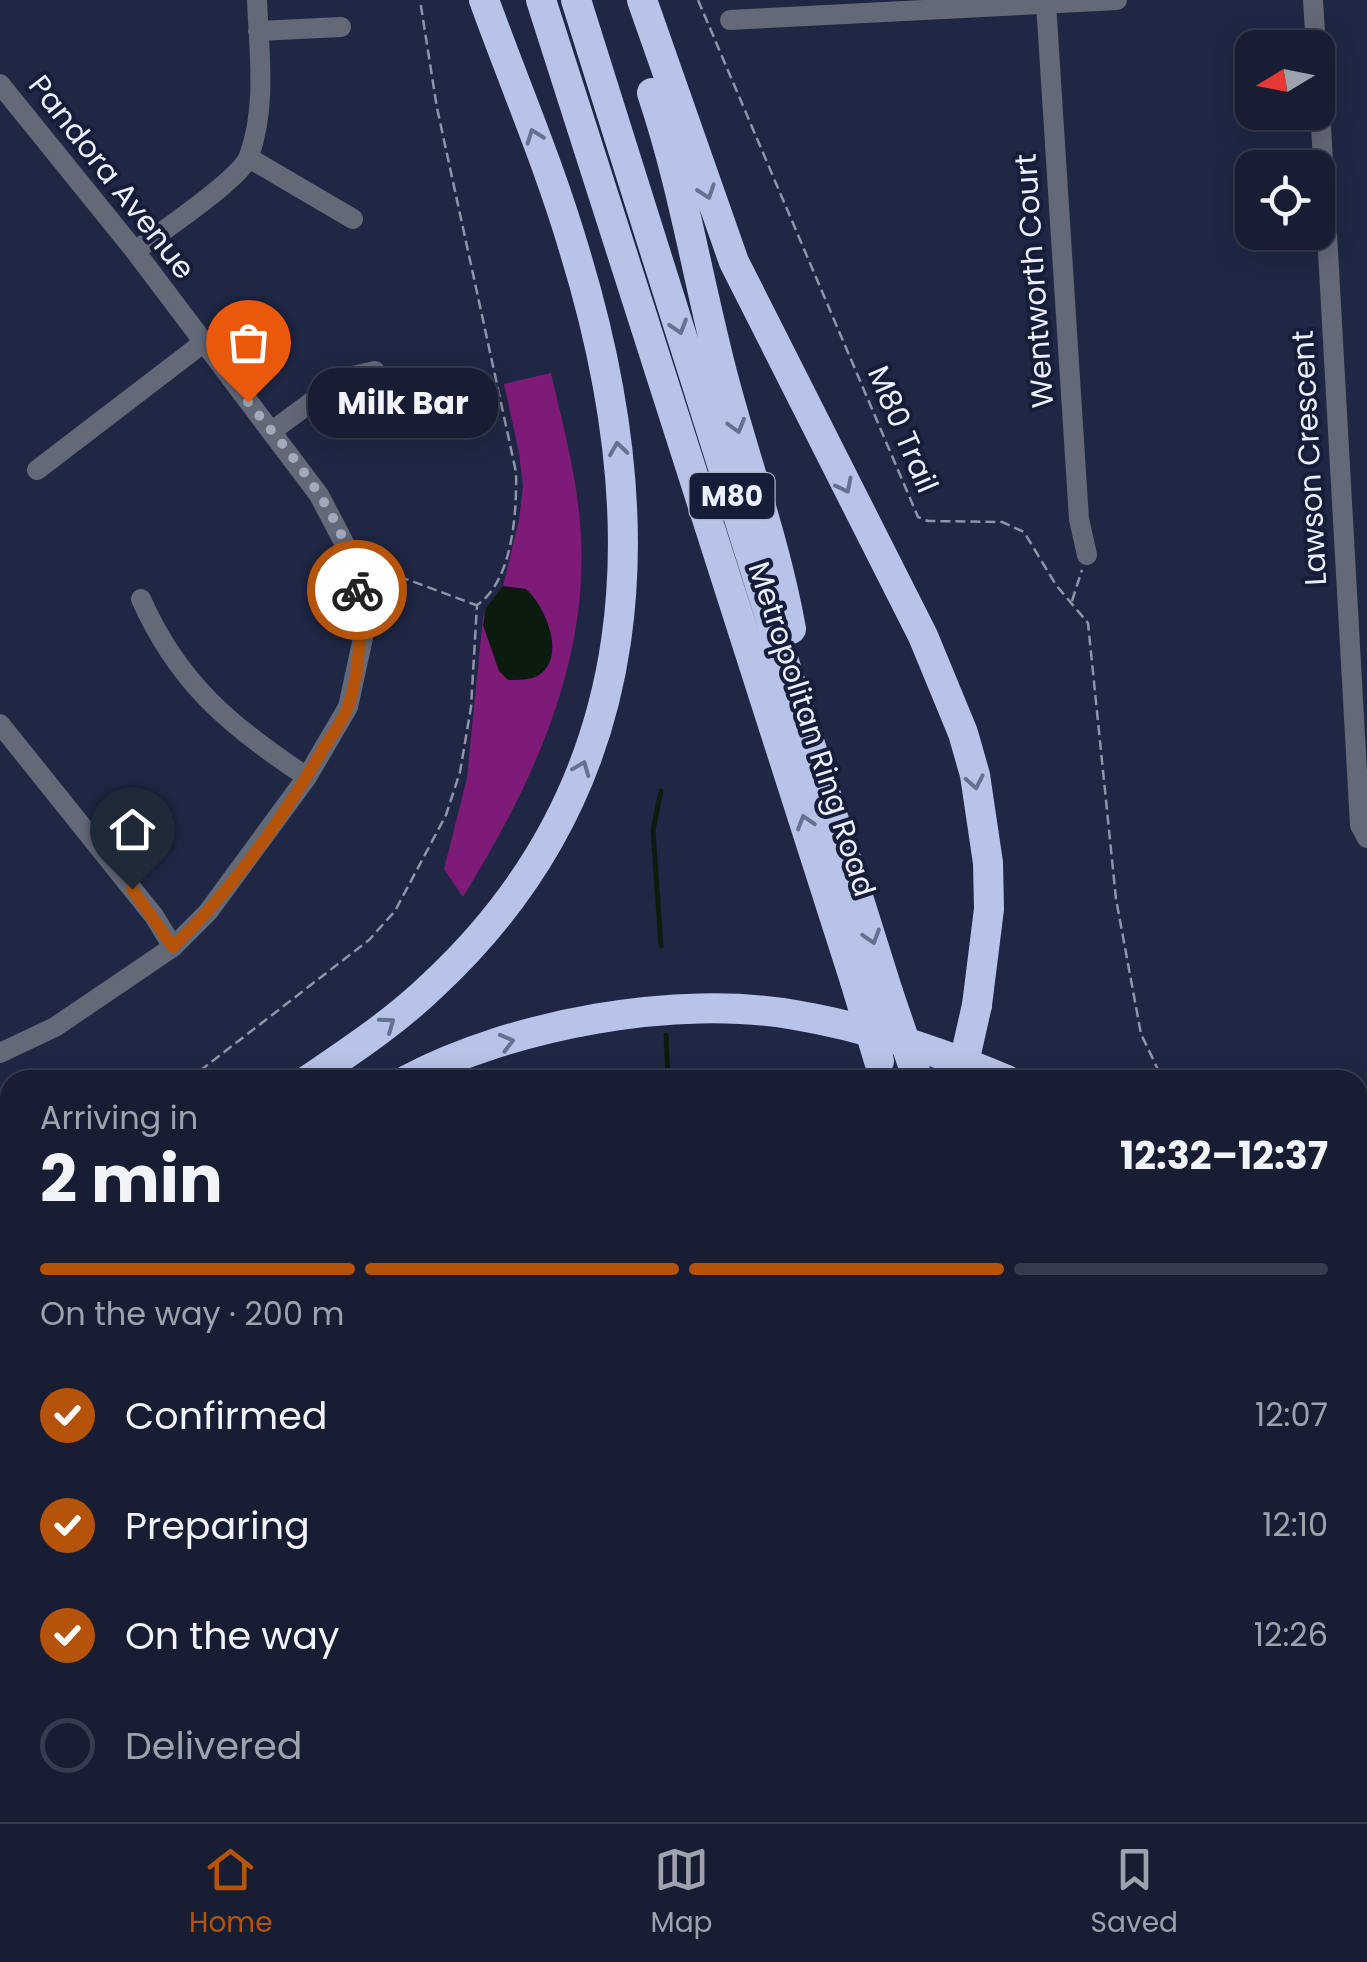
<!DOCTYPE html>
<meta charset="utf-8">
<style>
:root{--surface:#171d33;--page:#20263b;--text:#f1f3f6;--muted:#9ea2ac;--line:#363b4e;--accent:#b45309}
body{margin:0;font-family:Poppins,sans-serif;background:var(--page);color:var(--text);height:100vh;display:flex;flex-direction:column;font-size:38px;white-space:nowrap}
*{box-sizing:border-box;margin:0}
p{font-size:32px;color:var(--muted)}
.icon{flex:none;width:55px;height:55px;fill:none;stroke:currentColor;stroke-width:2;stroke-linecap:round;stroke-linejoin:round}
.map{position:relative;flex:1;overflow:hidden}
.drawer{position:absolute;left:0px;top:1070px;width:1368px;height:752px;display:flex;flex-direction:column;background:var(--surface);border-radius:30px 30px 0 0;box-shadow:0 5px 25px #0003,0 0 0 2px var(--line)}
.drawer>*{flex:none}
.needle{width:65px;rotate:260deg}
.controls{position:absolute;left:1235px;top:30px;display:grid;gap:20px}
.controls a{display:grid;place-items:center;width:100px;height:100px;border-radius:20px;background:var(--surface);box-shadow:0 5px 25px #0003,0 0 0 2px var(--line);font-size:50px}
.pin{position:absolute;display:grid;place-items:center;width:85px;height:85px;color:#fff;margin:-102px -42px;border-radius:50% 50% 50% 0;rotate:-45deg;box-shadow:0 0 10px #0007}
.pin .icon{rotate:45deg}
.courier{position:absolute;display:grid;place-items:center;width:100px;height:100px;margin:-50px;border:8px solid #b45309;border-radius:50%;background:#fff;color:#222;box-shadow:0 2px 12px #0007}
.bubble{position:absolute;height:70px;border-radius:30px;background:var(--surface);box-shadow:0 5px 25px #0003,0 0 0 2px var(--line);font-size:32px;font-weight:700;line-height:70px;text-align:center}
.summary em{font-style:normal;font-weight:700}
.summary div{display:flex;flex-direction:column-reverse}
.summary{display:flex;align-items:center;justify-content:space-between;height:170px;padding:0 40px}
h1{font-size:65px;font-weight:700;line-height:75px}
.bar{display:grid;grid-template-columns:repeat(4,1fr);gap:15px 10px;align-content:center;height:120px;padding:0 40px}
.bar i{height:12px;border-radius:8px;background:var(--line)}
.bar .selected{background:var(--accent)}
.bar p{grid-column:span 4}
ol{padding:0 40px;list-style:none}
li{display:flex;align-items:center;gap:30px;height:110px}
li p{margin-inline-start:auto}
li .icon{padding:10px;border-radius:50%;background:var(--accent);color:#fff;stroke-width:4}
li:last-child{color:var(--muted)}
li i{width:55px;height:55px;border:5px solid var(--line);border-radius:50%}
.tabs{display:flex;justify-content:space-around;align-items:center;height:140px;border-top:2px solid var(--line);background:var(--surface);font-size:28px;color:var(--muted)}
.tabs a{display:grid;justify-items:center;gap:5px}
.tabs .selected{color:var(--accent)}
.map>svg:first-child{display:block}
</style>
<div class="map">
<svg width="1367" height="1822" viewBox="0 0 1367 1822">
<rect width="100%" height="100%" fill="#1f2744"/>
<path fill="#581153" d="M 0,1567 L 10,1567 L 10,1812 L 725,1812 L 733,1822 L 0,1822 Z"/>
<path fill="#7e1b78" d="M 551,373 C 562,422 576,472 580,523 C 592,660 532,785 463,897 L 444,869 L 467,778 L 483,617 L 503,586 L 519,520 L 523,486 L 519,453 L 504,384 Z"/>
<path fill="#0b1c0f" d="M 503,586 L 526,589 C 545,606 567,656 539,675 C 531,680 518,680 508,680 L 499,671 L 483,625 L 486,608 Z"/>
<g fill="none" stroke-linecap="round" stroke-linejoin="round">
<path stroke="#0b1c0f" stroke-width="5" d="M 661,946 L 653,830 L 661,791
M 666,1035 L 668,1080
M 1358,1573 L 1367,1576
M 309,1822 L 323,1812"/>
<path stroke="#8f94a8" stroke-width="2.5" stroke-dasharray="10 5" stroke-linecap="butt" d="M 698,0 L 918,517 L 928,521 L 1002,522 L 1024,532 L 1056,585 L 1088,623 L 1116,899 L 1141,1034 L 1163,1080
M 371,566 L 476,605
M 1072,601 L 1082,570
M 188,1080 L 369,940 L 395,911 L 446,815 L 460,772 L 471,707 L 477,605 C 513,581 517,511 516,472 L 437,108 L 420,0
M 0,1187 L 10,1183
M 1358,1333 L 1367,1347
M 1358,1745 L 1367,1684"/>
<path stroke="#646978" stroke-width="20" d="M 1313,0 L 1316,48
M 1046,3 L 1079,519 L 1087,555
M 730,20 L 1117,0
M 258,31 L 341,27
M 1318,72 L 1360,825 L 1367,838
M 0,84 L 135,251 L 319,495 L 353,560 L 363,638 L 348,707 L 307,777 L 208,912 L 173,947 L 55,1027 L 0,1053
M 249,158 L 353,219
M 135,251 C 158,234 241,179 249,156 C 267,106 259,52 257,0
M 272,431 L 344,378 L 375,371
M 37,470 L 203,343
M 141,599 C 178,683 231,727 307,777
M 0,724 L 154,916 L 173,947"/>
<path stroke="#b7c3e8" stroke-width="30" d="M 541,0 L 855,981
M 576,0 L 888,992
M 642,0 L 734,262 L 923,636 L 963,733 L 975,775 L 988,863 L 989,909 L 977,1005
M 652,93 C 684,188 699,287 725,384 C 747,466 776,545 791,629
M 308,1080 C 352,1050 396,1021 434,984 C 651,781 656,516 574,249 C 549,164 514,83 484,0
M 407,1080 C 512,1024 678,994 795,1015 C 867,1027 940,1052 1007,1080
M 0,1289 L 10,1284
M 0,1526 L 10,1527
M 867,1812 L 879,1822
M 1113,1812 L 1116,1822
M 1155,1812 L 1158,1822
M 1323,1822 L 1324,1812"/>
<path stroke="#b7c3e8" stroke-width="30" d="M 855,981 L 879,1061
M 888,992 L 916,1074
M 960,1080 L 977,1005"/>
</g>
<defs><path id="oneway-chevron" d="M-2-3.5L2.5 0L-2 3.5" fill="none" stroke-width="1.6" stroke-linecap="round" stroke-linejoin="round" transform="scale(2.5)"/></defs>
<g stroke="#667090">
<use href="#oneway-chevron" transform="translate(534 136) rotate(-110)"/>
<use href="#oneway-chevron" transform="translate(707 192) rotate(71)"/>
<use href="#oneway-chevron" transform="translate(679 327) rotate(73)"/>
<use href="#oneway-chevron" transform="translate(737 426) rotate(74)"/>
<use href="#oneway-chevron" transform="translate(618 449) rotate(-98)"/>
<use href="#oneway-chevron" transform="translate(845 486) rotate(63)"/>
<use href="#oneway-chevron" transform="translate(582 768) rotate(-68)"/>
<use href="#oneway-chevron" transform="translate(975 782) rotate(79)"/>
<use href="#oneway-chevron" transform="translate(805 822) rotate(-107)"/>
<use href="#oneway-chevron" transform="translate(872 937) rotate(73)"/>
<use href="#oneway-chevron" transform="translate(388 1024) rotate(-36)"/>
<use href="#oneway-chevron" transform="translate(507 1042) rotate(-15)"/>
</g>
<g fill="none" stroke-linecap="round" stroke-linejoin="round">
<path stroke="#a4aabc" stroke-width="10" stroke-dasharray="0 18" d="M 248,402 C 292,456 349,519 357,590"/>
<path stroke="#b45309" stroke-width="12" d="M 132,889 L 173,947 C 231,891 281,821 322,751 C 331,736 344,720 349,704 C 361,666 361,630 357,590"/>
</g>
<g text-anchor="middle" dominant-baseline="central" stroke-width="8" stroke-linejoin="round" paint-order="stroke">
<rect fill="#161d39" stroke="#acb1c2" stroke-width="2.5" x="689.5" y="473" width="85" height="46" rx="8"/>
<g font-size="28" font-weight="bold" fill="#ecf0fc">
<text x="732" y="496">M80</text>
</g>
<g font-size="30" fill="#ecf0fc" stroke="#161d39">
<text transform="translate(112 177) rotate(52)">Pandora Avenue</text>
<text transform="translate(1034 281) rotate(-94)">Wentworth Court</text>
<text transform="translate(903 429) rotate(67)">M80 Trail</text>
<text transform="translate(1309 458) rotate(-93)">Lawson Crescent</text>
<text transform="translate(812 729) rotate(72)">Metropolitan Ring Road</text>
</g>
</g>
</svg>
<div class="controls">
<a><svg class="needle" viewBox="-14 -14 28 28"><path d="M0-13l5 13h-10z" fill="#e53935"/><path d="M0 13l5-13h-10z" fill="#9ea2ac"/></svg></a>
<a><svg class="icon" aria-label="locate" viewBox="0 0 24 24"><circle cx="12" cy="12" r="6"/><path d="M12 2v4M12 18v4M2 12h4M18 12h4"/></svg></a>
</div>
<div class="pin" style="left:248px;top:402px;background:#ea580c"><svg class="icon" aria-label="bag" viewBox="0 0 24 24"><path d="M5 8h14l-1 12H6zM9 8a3 3 0 0 1 6 0"/></svg></div>
<div class="pin" style="left:132px;top:889px;background:#1f2937"><svg class="icon" aria-label="home" viewBox="0 0 24 24"><path d="M3 11l9-7 9 7M6 9v11h12V9"/></svg></div>
<div class="courier" style="left:357px;top:590px"><svg class="icon" aria-label="bike" viewBox="0 0 24 24"><circle cx="6" cy="16" r="4"/><circle cx="18" cy="16" r="4"/><path d="M6 16l4-8h5l3 8M10 8l3 8H6M13 5h3"/></svg></div>
<div class="bubble" style="left:308px;top:368px;width:190px">Milk Bar</div>
<section class="drawer">
<div class="summary"><div><h1>2 min</h1><p>Arriving in</p></div><em>12:32–12:37</em></div>
<div class="bar"><i class="selected"></i><i class="selected"></i><i class="selected"></i><i></i><p>On the way · 200 m</p></div>
<ol>
<li><svg class="icon" aria-label="check" viewBox="0 0 24 24"><path d="M5 12l5 5 9-10"/></svg>Confirmed<p>12:07</p></li>
<li><svg class="icon" aria-label="check" viewBox="0 0 24 24"><path d="M5 12l5 5 9-10"/></svg>Preparing<p>12:10</p></li>
<li><svg class="icon" aria-label="check" viewBox="0 0 24 24"><path d="M5 12l5 5 9-10"/></svg>On the way<p>12:26</p></li>
<li><i></i>Delivered</li>
</ol>
</section>
</div>
<nav class="tabs">
<a class="selected"><svg class="icon" aria-label="home" viewBox="0 0 24 24"><path d="M3 11l9-7 9 7M6 9v11h12V9"/></svg>Home</a>
<a><svg class="icon" aria-label="map" viewBox="0 0 24 24"><path d="M3 6l6-2 6 2 6-2v14l-6 2-6-2-6 2zM9 4v14M15 6v14"/></svg>Map</a>
<a><svg class="icon" aria-label="saved" viewBox="0 0 24 24"><path d="M7 4h10v16l-5-4-5 4z"/></svg>Saved</a>
</nav>
